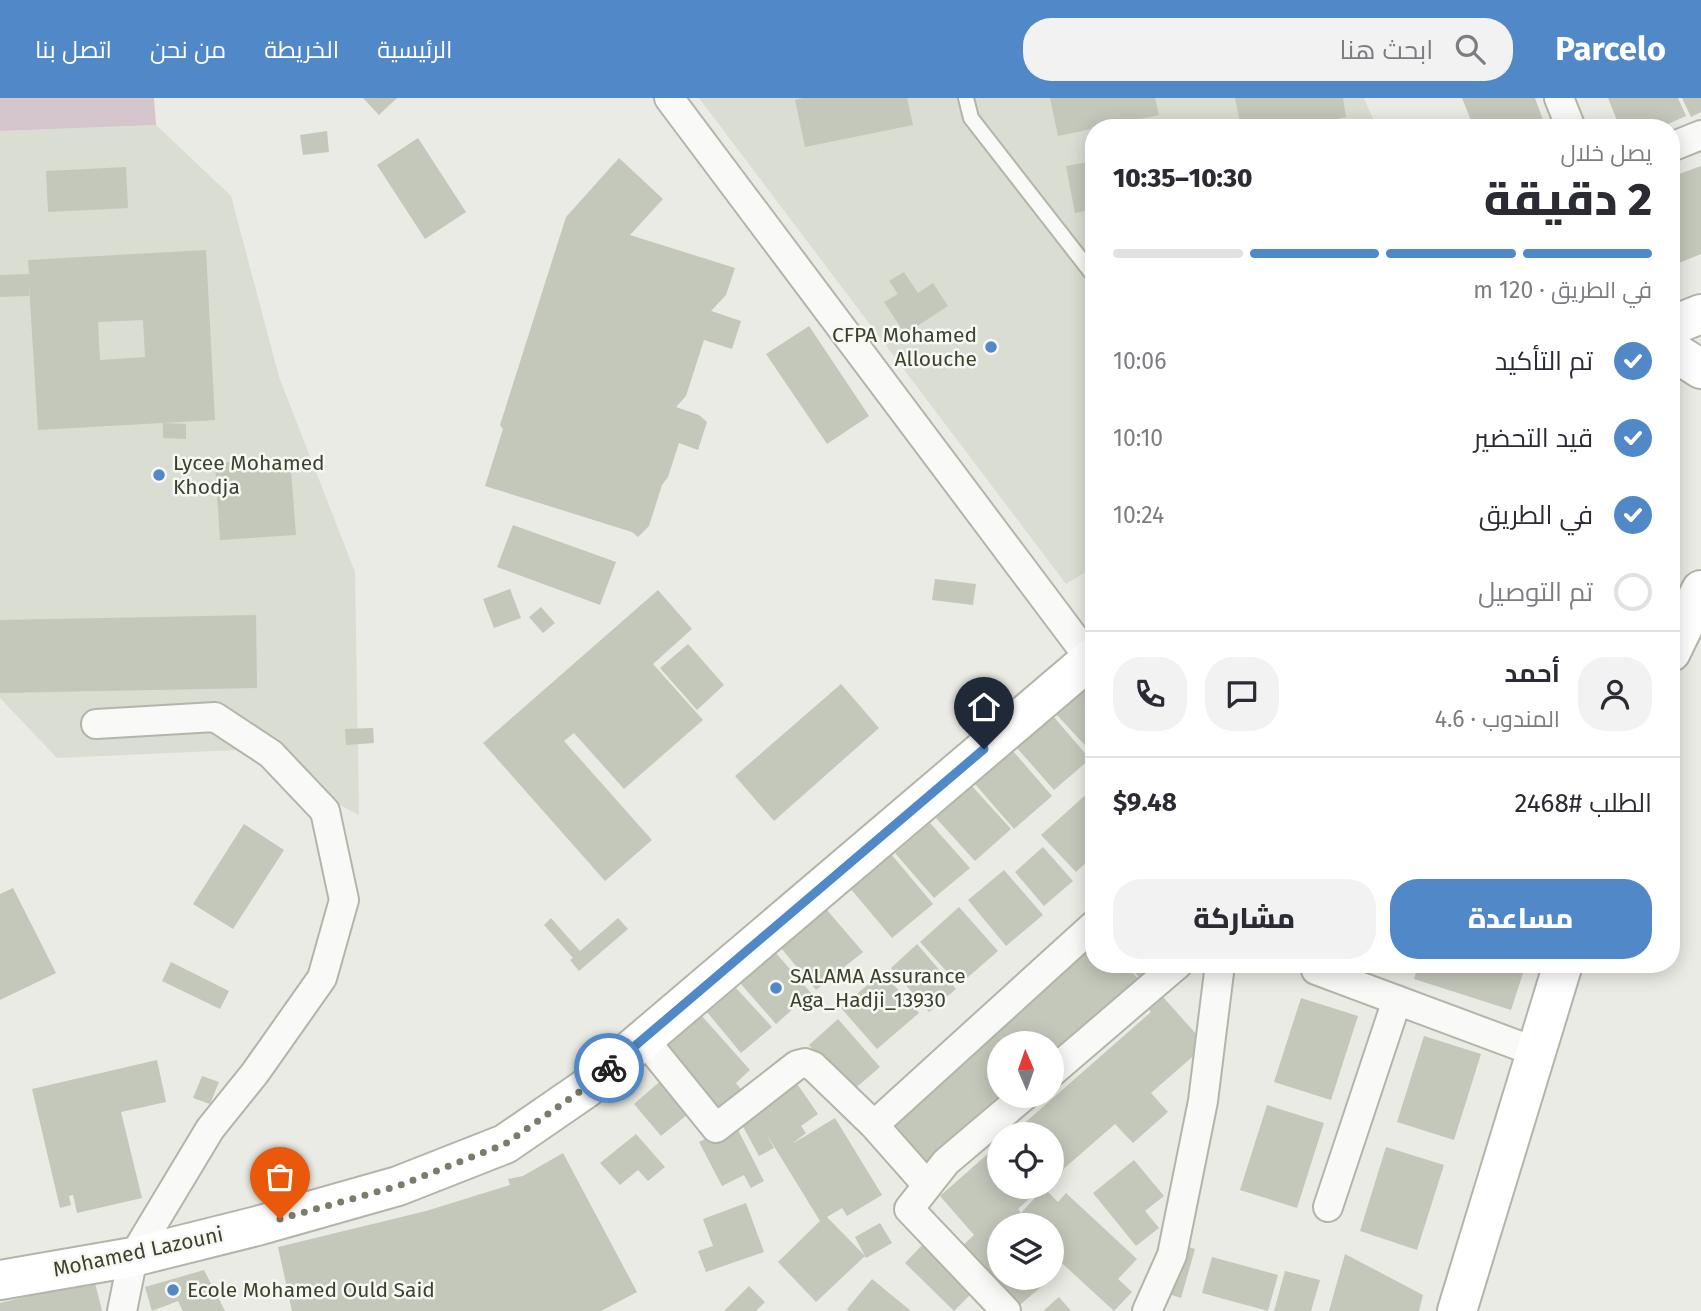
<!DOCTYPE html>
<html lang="ar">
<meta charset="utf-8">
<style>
:root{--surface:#fff;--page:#f2f2f3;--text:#2b2b33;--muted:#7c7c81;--line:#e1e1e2;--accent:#5188c8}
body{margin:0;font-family:"Fira Sans",Cairo,sans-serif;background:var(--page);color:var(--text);direction:rtl;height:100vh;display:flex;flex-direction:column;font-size:26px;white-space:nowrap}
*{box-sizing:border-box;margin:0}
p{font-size:23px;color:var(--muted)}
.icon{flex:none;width:38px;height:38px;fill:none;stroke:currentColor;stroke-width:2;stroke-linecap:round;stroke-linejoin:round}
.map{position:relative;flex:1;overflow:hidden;direction:ltr}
.panel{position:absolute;left:1085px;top:21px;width:595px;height:854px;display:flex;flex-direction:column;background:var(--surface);border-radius:28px;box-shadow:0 4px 18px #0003;direction:rtl}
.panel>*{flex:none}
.needle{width:46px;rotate:358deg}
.controls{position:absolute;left:987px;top:933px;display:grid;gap:14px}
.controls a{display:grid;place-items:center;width:77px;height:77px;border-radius:50%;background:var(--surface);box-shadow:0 4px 18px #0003;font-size:35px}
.pin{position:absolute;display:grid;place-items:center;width:60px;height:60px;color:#fff;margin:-72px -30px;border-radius:50% 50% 50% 0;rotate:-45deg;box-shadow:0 0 7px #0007}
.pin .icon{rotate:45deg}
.courier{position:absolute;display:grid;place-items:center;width:70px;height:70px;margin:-35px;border:5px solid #5188c8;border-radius:50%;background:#fff;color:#222;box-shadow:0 2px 9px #0007}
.overview em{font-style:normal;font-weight:800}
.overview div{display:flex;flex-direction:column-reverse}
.overview{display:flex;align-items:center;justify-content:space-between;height:119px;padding:0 28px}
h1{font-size:46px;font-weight:800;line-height:52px}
.bar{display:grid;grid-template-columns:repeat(4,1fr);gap:10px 7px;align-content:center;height:84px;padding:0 28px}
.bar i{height:9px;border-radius:5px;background:var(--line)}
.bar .current{background:var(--accent)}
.bar p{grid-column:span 4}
.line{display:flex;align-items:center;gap:18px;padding:0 28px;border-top:2px solid var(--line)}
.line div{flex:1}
.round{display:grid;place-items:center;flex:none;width:74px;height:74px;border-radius:28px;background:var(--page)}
ol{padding:0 28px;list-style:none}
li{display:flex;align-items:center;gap:21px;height:77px}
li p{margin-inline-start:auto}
li .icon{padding:7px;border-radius:50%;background:var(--accent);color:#fff;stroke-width:4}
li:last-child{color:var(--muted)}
li i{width:38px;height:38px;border:4px solid var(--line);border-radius:50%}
.action{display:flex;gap:14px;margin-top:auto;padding:14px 28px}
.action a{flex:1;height:80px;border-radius:28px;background:var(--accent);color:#fff;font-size:28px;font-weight:800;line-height:80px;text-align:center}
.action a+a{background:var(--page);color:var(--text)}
header{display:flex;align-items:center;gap:42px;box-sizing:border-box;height:98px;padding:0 35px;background:var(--accent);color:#fff}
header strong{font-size:33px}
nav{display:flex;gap:38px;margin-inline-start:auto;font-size:24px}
.search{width:490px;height:63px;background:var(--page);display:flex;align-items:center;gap:18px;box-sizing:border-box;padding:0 24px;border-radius:28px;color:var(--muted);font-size:26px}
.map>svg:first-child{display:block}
</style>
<header>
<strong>Parcelo</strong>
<div class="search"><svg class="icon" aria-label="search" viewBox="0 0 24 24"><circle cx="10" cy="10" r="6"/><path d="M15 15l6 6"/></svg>ابحث هنا</div>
<nav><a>الرئيسية</a><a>الخريطة</a><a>من نحن</a><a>اتصل بنا</a></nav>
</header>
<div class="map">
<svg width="1701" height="1213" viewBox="0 0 1701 1213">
<rect width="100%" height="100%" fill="#e9ebe4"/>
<path fill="#d9ddd2" d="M 699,0 L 1364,0 L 1377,30 L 1094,30 L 1094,469 L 1066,486 Z
M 156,27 L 231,98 L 279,279 L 355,474 L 359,717 L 236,652 L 57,660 L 0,600 L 0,33 Z"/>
<path fill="#d5c6ce" d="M 0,0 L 154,0 L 156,27 L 0,33 Z"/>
<path fill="#c4c8bb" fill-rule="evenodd" d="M 363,0 L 397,0 L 379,17 Z
M 803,0 L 907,0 L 913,27 L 805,49 L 795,2 Z
M 1050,0 L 1155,0 L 1159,17 L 1058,38 Z
M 1235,0 L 1343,0 L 1346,19 L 1294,30 L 1241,30 Z
M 1462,0 L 1535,0 L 1546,30 L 1474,30 Z
M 1608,0 L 1678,0 L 1686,18 L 1659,30 L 1620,30 Z
M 1682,0 L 1701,0 L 1701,14 L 1691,19 Z
M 327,33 L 329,54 L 303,57 L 300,37 Z
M 418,40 L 466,114 L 425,141 L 377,67 Z
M 619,60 L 663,101 L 630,137 L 735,170 L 726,197 L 711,213 L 741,223 L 732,251 L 704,242 L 686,298 L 676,309 L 699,317 L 707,324 L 698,352 L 679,345 L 668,379 L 662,387 L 649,428 L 638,439 L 632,434 L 485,388 L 503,331 L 500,327 L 566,119 Z
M 1094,63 L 1094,111 L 1075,115 L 1066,68 Z
M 1701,68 L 1701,156 L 1674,167 L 1671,158 L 1671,79 Z
M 126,69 L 128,110 L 48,114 L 46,73 Z
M 206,152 L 215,322 L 38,332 L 29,187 L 29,198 L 0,199 L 0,177 L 29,176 L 28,162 ZM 143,222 L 145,259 L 100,262 L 98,224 Z
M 904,174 L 918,195 L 933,185 L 948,208 L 905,236 L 884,204 L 898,196 L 889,183 Z
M 1094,222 L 1094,255 L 1092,255 L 1087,223 Z
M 809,228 L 869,318 L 827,346 L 766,256 Z
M 163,325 L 186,326 L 186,341 L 163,340 Z
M 290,360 L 296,437 L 220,442 L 215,365 Z
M 513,427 L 616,464 L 600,507 L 497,469 Z
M 935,481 L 976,486 L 973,507 L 932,502 Z
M 510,491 L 521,520 L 494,530 L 483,501 Z
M 658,492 L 692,531 L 653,566 L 703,622 L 624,691 L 574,635 L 564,643 L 652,742 L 605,783 L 483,645 Z
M 541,509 L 555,525 L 543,535 L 529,519 Z
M 256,517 L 257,590 L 0,595 L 0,522 Z
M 688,546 L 724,587 L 697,612 L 660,570 Z
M 1092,584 L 1094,586 L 1094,657 L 1056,616 Z
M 841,586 L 879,630 L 774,723 L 735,678 Z
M 1053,618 L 1090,661 L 1054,692 L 1017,650 Z
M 373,630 L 374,645 L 346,647 L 345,631 Z
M 1013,653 L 1052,698 L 1014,731 L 975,686 Z
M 971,687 L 1011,731 L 975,763 L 936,720 Z
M 1090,693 L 1094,697 L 1094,757 L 1076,774 L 1041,737 Z
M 930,725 L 970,770 L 934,800 L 895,755 Z
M 244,726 L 284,752 L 233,831 L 193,806 Z
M 1043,749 L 1073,783 L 1044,808 L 1015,774 Z
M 891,756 L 933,806 L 892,840 L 850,790 Z
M 1004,772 L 1043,817 L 1006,848 L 968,802 Z
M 13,790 L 56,875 L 0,902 L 0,796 Z
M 959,809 L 998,853 L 959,887 L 920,844 Z
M 827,812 L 863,854 L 816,892 L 781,850 Z
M 551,820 L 580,853 L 618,820 L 628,831 L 579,873 L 570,862 L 573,860 L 544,827 Z
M 1094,845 L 1094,866 L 1125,866 L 1142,885 L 1052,957 L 1052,945 L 999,945 L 999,998 L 1006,998 L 984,1016 L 983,1014 L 919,1070 L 886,1033 Z
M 917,846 L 956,891 L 929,914 L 891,870 Z
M 775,854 L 811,895 L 776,926 L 740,885 Z
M 171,864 L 229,893 L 220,911 L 162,883 Z
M 1128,866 L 1159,866 L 1141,882 Z
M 1418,866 L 1526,866 L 1511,912 L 1414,881 Z
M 882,874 L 919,915 L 877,951 L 841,910 Z
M 736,890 L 772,929 L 741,955 L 707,914 Z
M 1163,899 L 1206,947 L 1151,995 L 1168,1014 L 1133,1045 L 1115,1026 L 1052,1081 L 1052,1036 L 1012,1036 L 1151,914 L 1149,912 Z
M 1301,900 L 1358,918 L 1331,1002 L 1274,984 Z
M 701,917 L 750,972 L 736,985 L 746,998 L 720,1021 L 660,954 Z
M 838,921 L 880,969 L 851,994 L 809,947 Z
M 1424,938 L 1481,956 L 1454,1042 L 1397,1024 Z
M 157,962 L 166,1004 L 121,1014 L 142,1100 L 77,1115 L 73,1097 L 69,1098 L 71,1107 L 60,1110 L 32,991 Z
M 202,978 L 219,984 L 210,1006 L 193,1000 Z
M 665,979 L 693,1012 L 661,1038 L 634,1006 Z
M 793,980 L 818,1016 L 801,1028 L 806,1035 L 792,1046 L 835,1020 L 882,1097 L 847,1118 L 842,1110 L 827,1119 L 865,1158 L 816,1204 L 778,1164 L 820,1123 L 767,1037 L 774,1050 L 759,1058 L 741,1025 L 754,1019 L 749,1011 Z
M 1267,1007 L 1324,1025 L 1297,1110 L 1240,1092 Z
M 735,1026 L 764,1083 L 751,1090 L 744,1077 L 722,1088 L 699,1044 Z
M 636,1036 L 665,1069 L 648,1083 L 638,1072 L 620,1087 L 600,1065 Z
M 999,1046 L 999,1088 L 1043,1088 L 1018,1111 L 1021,1115 L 1044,1090 L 1058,1104 L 1066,1095 L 1137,1161 L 1118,1181 L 1132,1194 L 1114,1213 L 1052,1156 L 1052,1127 L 999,1127 L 997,1137 L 999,1180 L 1035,1180 L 1042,1188 L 1015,1211 L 961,1149 L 974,1137 L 940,1098 Z
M 1386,1049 L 1444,1067 L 1417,1152 L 1360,1133 Z
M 563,1055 L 637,1194 L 601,1213 L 292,1213 L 278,1149 L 426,1113 L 510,1087 L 508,1081 L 523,1078 Z
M 1134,1062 L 1164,1098 L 1145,1113 L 1159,1130 L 1136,1148 L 1093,1095 Z
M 746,1105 L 764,1154 L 706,1174 L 698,1153 L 713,1148 L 703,1121 Z
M 880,1125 L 892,1145 L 866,1160 L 855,1139 Z
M 928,1141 L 978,1189 L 954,1213 L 905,1165 Z
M 1182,1147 L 1195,1151 L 1181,1200 L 1169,1196 Z
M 1345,1156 L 1423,1197 L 1419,1213 L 1329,1213 Z
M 1212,1159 L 1278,1177 L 1268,1213 L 1202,1195 Z
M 204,1172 L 225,1213 L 183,1213 L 178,1203 L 152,1213 L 145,1189 Z
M 1285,1173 L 1320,1182 L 1311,1213 L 1274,1213 Z
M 94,1181 L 102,1213 L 0,1213 L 0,1205 Z
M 872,1181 L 911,1213 L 849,1213 L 847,1211 Z
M 749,1188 L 765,1204 L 756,1213 L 724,1213 Z
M 1059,1199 L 1071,1213 L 1043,1213 Z"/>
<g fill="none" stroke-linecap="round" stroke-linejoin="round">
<g stroke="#b2b5a9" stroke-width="18">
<path id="service" d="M 966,0 L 971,20 L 1094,178"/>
</g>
<g stroke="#b2b5a9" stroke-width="32">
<path id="minor" d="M 669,0 L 1090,561
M 1559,0 L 1571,30
M 1671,49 L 1701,37
M 96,626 L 215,619 L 271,656 L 325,713 L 344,802 L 322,880 L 255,975 L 210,1031 L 133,1159 L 122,1213
M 1316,872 L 1536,954
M 643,940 L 716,1030 L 797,967 L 805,965 L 813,968 L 874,1027 L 927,1087
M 1052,974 L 1178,866
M 874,1027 L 1094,827
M 1328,1109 L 1397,902
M 1006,1213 L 909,1111 L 946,1064 L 1024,998
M 1147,1213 L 1172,1157 L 1203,1003 L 1220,866"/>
</g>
<g stroke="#b2b5a9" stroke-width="42">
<path id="secondary" d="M 1671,228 L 1701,216
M 1671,252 L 1701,271
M 1671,554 L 1701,492
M 0,1182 L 133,1159 L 257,1128 L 398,1088 L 505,1046 L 585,991 L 1094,558
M 1457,1213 L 1563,866"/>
</g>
<use href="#service" stroke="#f9faf7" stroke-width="14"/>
<use href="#minor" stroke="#f9faf7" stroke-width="28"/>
<use href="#secondary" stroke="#fff" stroke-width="38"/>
</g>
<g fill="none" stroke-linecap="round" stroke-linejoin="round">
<path stroke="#797e6c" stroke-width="7" stroke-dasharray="0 12.6" d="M 280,1121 L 398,1088 L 505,1046 L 585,990 L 609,970"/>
<path stroke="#5188c8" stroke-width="9" d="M 609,970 L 984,651"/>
</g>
<g fill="#5188c8" stroke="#f7f8f4" stroke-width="2.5">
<circle cx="991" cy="249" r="7"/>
<circle cx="159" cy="377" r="7"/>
<circle cx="776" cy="890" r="7"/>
<circle cx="173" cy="1192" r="7"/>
</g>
<g text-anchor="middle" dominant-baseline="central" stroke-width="5" stroke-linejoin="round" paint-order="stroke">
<g font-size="21" fill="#3c432c" stroke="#f7f8f4" text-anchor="start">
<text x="977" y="237" text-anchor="end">CFPA Mohamed<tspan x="977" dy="24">Allouche</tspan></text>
<text x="173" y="365">Lycee Mohamed<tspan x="173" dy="24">Khodja</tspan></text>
<text x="790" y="878">SALAMA Assurance<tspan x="790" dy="24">Aga_Hadji_13930</tspan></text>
<text x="187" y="1192">Ecole Mohamed Ould Said</text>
</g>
<g font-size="21" fill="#3c432c" stroke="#f7f8f4">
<text transform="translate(138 1154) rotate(-12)">Mohamed Lazouni</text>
</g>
</g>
</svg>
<div class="controls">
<a><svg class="needle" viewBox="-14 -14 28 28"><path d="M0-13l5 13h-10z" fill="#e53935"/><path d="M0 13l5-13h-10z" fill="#7c7c81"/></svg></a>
<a><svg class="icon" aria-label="locate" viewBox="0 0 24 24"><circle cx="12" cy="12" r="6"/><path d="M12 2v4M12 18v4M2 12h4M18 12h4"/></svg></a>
<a><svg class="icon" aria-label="layers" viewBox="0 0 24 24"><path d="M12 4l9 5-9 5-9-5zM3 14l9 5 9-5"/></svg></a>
</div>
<div class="pin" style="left:280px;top:1121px;background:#ea580c"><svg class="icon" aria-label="bag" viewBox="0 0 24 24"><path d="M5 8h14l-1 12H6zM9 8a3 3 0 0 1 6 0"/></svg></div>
<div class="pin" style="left:984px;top:651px;background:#1f2937"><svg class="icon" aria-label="home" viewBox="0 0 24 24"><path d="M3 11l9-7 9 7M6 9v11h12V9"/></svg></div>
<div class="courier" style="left:609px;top:970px"><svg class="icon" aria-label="bike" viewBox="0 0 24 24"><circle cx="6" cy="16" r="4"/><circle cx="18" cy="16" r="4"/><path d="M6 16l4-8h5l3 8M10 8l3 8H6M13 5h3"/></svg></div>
<section class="panel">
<div class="overview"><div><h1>2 دقيقة</h1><p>يصل خلال</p></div><em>10:30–10:35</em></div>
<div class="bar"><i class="current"></i><i class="current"></i><i class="current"></i><i></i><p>في الطريق · 120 m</p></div>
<ol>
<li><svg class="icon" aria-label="check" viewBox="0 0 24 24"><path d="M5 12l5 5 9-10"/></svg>تم التأكيد<p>10:06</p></li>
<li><svg class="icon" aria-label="check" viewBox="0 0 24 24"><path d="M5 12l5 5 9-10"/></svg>قيد التحضير<p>10:10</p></li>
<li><svg class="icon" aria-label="check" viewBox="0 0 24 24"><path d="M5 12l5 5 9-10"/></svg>في الطريق<p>10:24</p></li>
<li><i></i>تم التوصيل</li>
</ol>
<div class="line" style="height:126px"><a class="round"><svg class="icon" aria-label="person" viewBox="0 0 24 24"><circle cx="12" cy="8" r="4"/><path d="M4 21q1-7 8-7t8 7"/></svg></a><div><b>أحمد</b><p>المندوب · 4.6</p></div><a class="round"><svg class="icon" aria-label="chat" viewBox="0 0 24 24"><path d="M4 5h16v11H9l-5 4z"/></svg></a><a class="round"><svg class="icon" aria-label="phone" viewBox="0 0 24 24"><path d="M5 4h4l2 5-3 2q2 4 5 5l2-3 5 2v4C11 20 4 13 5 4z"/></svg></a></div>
<div class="line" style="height:91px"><div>الطلب #2468</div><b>$9.48</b></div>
<div class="action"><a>مساعدة</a><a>مشاركة</a></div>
</section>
</div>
